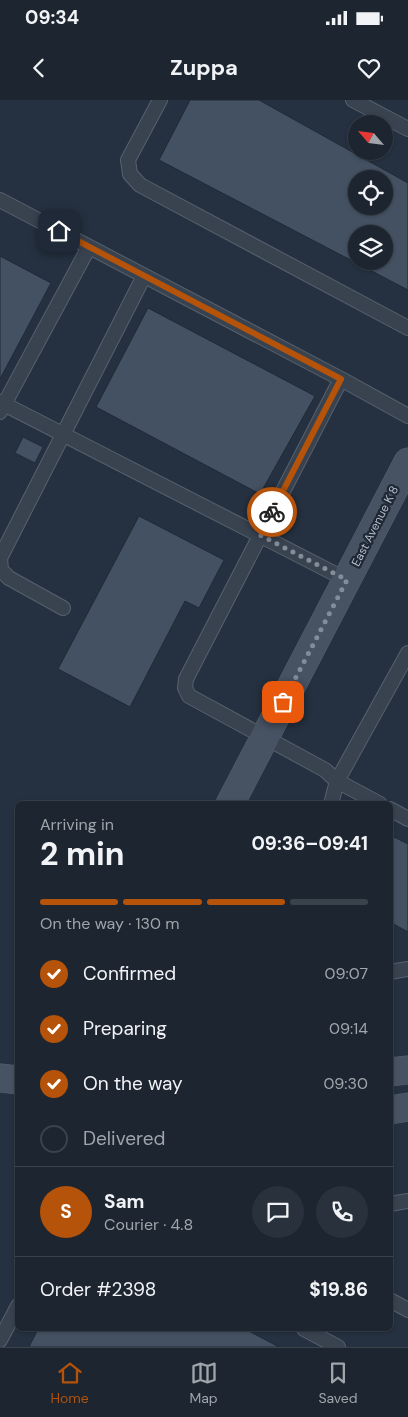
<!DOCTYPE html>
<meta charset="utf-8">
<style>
:root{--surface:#1c2530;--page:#29313c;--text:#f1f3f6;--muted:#a0a5ab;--line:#3a424c;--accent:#b45309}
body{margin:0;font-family:"DM Sans",sans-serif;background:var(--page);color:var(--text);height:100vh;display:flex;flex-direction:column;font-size:19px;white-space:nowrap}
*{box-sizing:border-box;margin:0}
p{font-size:16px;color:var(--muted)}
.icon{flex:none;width:28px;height:28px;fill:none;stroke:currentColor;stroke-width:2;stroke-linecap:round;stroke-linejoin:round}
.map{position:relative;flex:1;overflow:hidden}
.side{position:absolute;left:15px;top:701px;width:378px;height:530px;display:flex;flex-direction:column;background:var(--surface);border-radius:8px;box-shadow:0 1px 4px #0004,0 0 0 1px var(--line)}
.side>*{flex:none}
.needle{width:32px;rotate:298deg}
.tools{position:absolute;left:348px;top:15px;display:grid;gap:10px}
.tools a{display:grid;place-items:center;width:45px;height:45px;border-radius:50%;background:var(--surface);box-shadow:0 1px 4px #0004,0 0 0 1px var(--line);font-size:25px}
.pin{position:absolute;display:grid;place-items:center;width:42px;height:42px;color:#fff;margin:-21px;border-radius:10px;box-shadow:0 2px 8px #0006}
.courier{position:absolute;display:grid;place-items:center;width:50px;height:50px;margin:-25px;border:4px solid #b45309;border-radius:50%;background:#fff;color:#222;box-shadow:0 1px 6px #0007}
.headline em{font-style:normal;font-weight:700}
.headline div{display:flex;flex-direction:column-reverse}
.headline{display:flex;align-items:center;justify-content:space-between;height:85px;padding:0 25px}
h1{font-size:32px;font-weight:700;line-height:38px}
.bar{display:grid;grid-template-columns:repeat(4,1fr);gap:8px 5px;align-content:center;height:60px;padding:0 25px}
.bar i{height:6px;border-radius:4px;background:var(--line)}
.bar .active{background:var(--accent)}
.bar p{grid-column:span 4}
.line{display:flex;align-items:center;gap:12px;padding:0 25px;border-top:1px solid var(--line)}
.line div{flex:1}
.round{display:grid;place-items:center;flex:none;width:52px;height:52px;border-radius:26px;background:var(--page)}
ol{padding:0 25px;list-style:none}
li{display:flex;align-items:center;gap:15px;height:55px}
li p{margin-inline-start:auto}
li .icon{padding:5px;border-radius:50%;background:var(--accent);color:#fff;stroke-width:4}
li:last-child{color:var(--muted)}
li i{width:28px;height:28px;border:2px solid var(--line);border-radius:50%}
.status{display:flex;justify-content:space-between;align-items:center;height:35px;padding:0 25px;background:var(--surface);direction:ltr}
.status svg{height:14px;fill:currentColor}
header{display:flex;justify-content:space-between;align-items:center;height:65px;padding:0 25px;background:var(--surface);font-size:22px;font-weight:700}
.menu{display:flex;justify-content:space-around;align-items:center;height:70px;border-top:1px solid var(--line);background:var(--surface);font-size:14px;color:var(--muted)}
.menu a{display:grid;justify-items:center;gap:2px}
.menu .active{color:var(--accent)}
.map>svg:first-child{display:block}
</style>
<div class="status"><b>09:34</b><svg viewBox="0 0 49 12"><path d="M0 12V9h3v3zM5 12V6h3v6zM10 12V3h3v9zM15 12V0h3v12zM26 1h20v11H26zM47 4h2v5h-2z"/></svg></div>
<header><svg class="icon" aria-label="back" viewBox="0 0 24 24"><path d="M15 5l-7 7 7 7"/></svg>Zuppa<svg class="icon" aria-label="heart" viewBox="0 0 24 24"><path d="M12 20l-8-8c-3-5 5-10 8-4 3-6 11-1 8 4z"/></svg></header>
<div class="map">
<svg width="408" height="1247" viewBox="0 0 408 1247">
<rect width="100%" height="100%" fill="#253140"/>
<path fill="#445162" stroke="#202a37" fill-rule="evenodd" d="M 190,0 L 259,0 L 408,83 L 408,190 L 159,60 ZM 356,79 L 384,79 L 384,106 L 356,106 ZM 356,134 L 384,134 L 384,161 L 356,161 Z
M 0,156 L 51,183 L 0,279 Z
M 148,208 L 315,296 L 260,394 L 96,307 Z
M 23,337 L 43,347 L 35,363 L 15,353 Z
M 139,416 L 224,460 L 199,508 L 185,501 L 130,607 L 58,569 Z
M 390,735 L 408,744 L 408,832 L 390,822 Z
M 38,1229 L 245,1229 L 279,1247 L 29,1247 Z"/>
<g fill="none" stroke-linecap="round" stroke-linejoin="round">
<g stroke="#57616e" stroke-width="16">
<path id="lane" d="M 160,0 L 128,60 L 130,74 L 140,85 L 408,228
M 353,0 L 408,29
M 0,100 L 341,279
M 0,302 L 347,480
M 0,312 L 89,147
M 63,508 L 9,478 L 1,470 L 0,458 L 144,176
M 331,704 L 337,681 L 325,670 L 189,596 L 185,588 L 186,579 L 341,279 L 408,316
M 380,704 L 337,681 L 408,553
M 390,709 L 408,719
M 390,872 L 408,869
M 390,1104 L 408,1101
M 390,1200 L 408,1210
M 304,1229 L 338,1247
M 0,1240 L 18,1206"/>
</g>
<g stroke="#57616e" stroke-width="29">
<path id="secondary" d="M 230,704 L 408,362
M 390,972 L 408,970
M 0,978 L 18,980
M 390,1010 L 408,1007"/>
</g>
<use href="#lane" stroke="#394350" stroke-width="14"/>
<use href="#secondary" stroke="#475263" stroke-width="28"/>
</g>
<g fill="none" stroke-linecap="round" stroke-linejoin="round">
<path stroke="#838d9a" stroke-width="5" stroke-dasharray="0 9" d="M 272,412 L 260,435 L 347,480 L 283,602"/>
<path stroke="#b45309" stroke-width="6" d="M 59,131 L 341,279 L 272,412"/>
</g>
<g text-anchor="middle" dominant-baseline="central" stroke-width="4.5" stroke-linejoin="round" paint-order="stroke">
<g font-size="12" fill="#b6becb" stroke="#1e2835">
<text transform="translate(375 426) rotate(-63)">East Avenue K 8</text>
</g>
</g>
</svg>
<div class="tools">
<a><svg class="needle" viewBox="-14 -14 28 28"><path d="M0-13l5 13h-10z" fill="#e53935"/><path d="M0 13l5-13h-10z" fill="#a0a5ab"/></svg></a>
<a><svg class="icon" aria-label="locate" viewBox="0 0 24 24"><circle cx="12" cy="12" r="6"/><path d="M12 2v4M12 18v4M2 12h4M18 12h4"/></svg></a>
<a><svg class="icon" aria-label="layers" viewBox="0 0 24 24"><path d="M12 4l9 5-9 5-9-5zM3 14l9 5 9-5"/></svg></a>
</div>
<div class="pin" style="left:283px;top:602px;background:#ea580c"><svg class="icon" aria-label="bag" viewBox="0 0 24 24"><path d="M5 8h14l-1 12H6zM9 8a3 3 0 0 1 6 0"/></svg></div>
<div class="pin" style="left:59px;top:131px;background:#1f2937"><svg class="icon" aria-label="home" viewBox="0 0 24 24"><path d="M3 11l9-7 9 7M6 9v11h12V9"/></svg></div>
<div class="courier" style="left:272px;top:412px"><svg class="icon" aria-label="bike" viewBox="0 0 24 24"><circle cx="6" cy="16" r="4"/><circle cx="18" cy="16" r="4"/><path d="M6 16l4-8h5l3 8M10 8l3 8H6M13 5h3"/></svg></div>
<section class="side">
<div class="headline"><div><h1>2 min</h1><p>Arriving in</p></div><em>09:36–09:41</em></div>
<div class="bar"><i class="active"></i><i class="active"></i><i class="active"></i><i></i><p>On the way · 130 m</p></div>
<ol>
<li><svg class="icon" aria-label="check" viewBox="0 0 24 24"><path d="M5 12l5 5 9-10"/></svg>Confirmed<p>09:07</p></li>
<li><svg class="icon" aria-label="check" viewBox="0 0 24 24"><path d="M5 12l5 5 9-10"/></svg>Preparing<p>09:14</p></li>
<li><svg class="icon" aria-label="check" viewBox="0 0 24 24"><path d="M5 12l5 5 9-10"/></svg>On the way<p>09:30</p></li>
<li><i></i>Delivered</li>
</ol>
<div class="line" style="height:90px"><b class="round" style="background:var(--accent);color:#fff">S</b><div><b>Sam</b><p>Courier · 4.8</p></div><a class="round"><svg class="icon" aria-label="chat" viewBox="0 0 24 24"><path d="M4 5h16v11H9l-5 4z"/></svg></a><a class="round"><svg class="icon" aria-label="phone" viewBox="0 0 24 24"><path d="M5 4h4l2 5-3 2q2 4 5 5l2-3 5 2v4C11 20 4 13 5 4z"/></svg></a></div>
<div class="line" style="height:65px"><div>Order #2398</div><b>$19.86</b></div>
</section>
</div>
<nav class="menu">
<a class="active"><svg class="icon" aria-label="home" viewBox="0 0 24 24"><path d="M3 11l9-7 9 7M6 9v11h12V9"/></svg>Home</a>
<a><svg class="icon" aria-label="map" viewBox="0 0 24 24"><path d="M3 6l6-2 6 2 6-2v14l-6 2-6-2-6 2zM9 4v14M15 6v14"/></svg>Map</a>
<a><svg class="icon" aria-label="saved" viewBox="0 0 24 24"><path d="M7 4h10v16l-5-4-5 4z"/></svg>Saved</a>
</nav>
